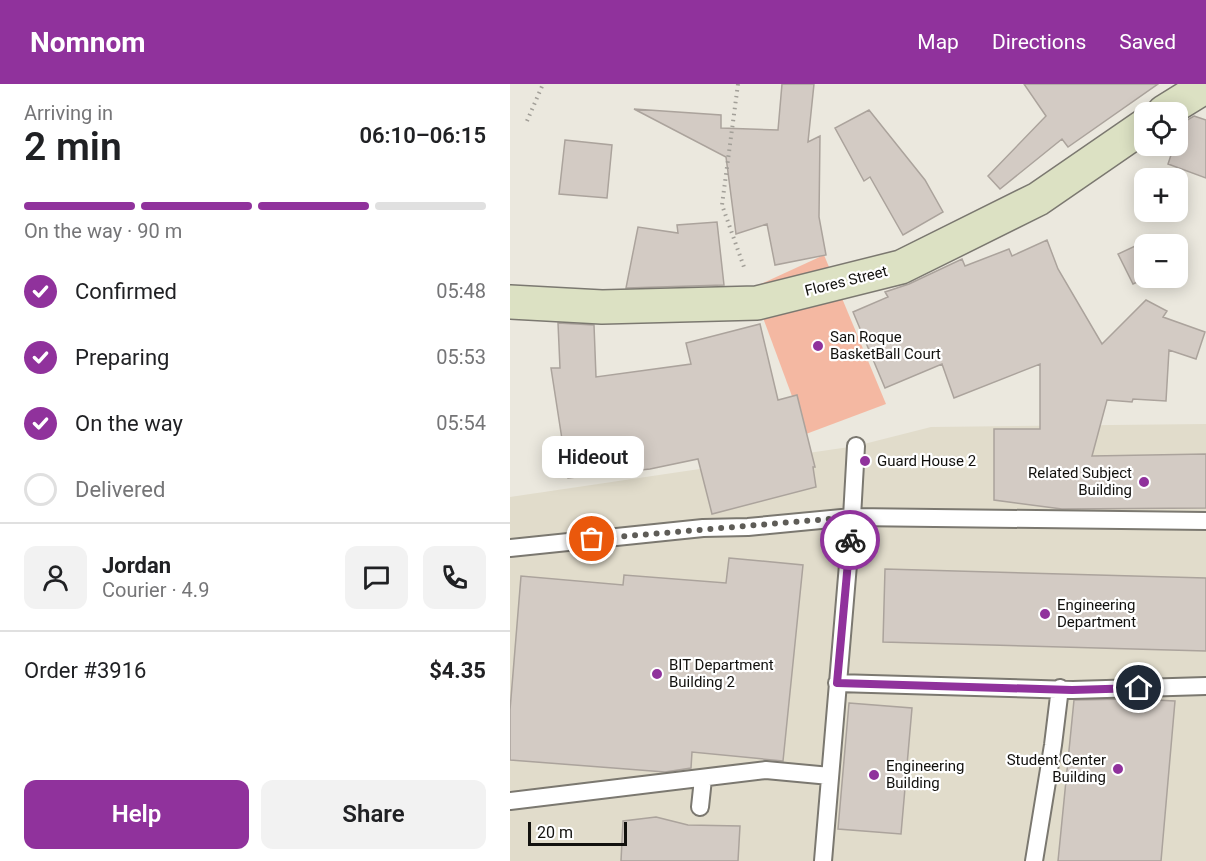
<!DOCTYPE html>
<meta charset="utf-8">
<style>
:root{--surface:#fff;--page:#f2f2f2;--text:#202124;--muted:#757577;--line:#e0e0e0;--accent:#90329c}
body{margin:0;font-family:Roboto,sans-serif;background:var(--page);color:var(--text);height:100vh;display:flex;flex-direction:column;font-size:22px;white-space:nowrap}
*{box-sizing:border-box;margin:0}
p{font-size:20px;color:var(--muted)}
.icon{flex:none;width:33px;height:33px;fill:none;stroke:currentColor;stroke-width:2;stroke-linecap:round;stroke-linejoin:round}
.map{position:relative;flex:1;overflow:hidden}
.panel{display:flex;flex-direction:column;background:var(--surface);width:510px}
.panel>*{flex:none}
.buttons{position:absolute;left:624px;top:18px;display:grid;gap:12px}
.buttons a{display:grid;place-items:center;width:54px;height:54px;border-radius:12px;background:var(--surface);box-shadow:0 3px 15px #0003;font-size:30px}
.scale{position:absolute;left:18px;bottom:15px;width:99px;box-sizing:border-box;padding-left:6px;border:3px solid #12110e;border-top:0;font-size:16px;line-height:21px;white-space:nowrap;color:#12110e;-webkit-text-stroke:4px #fff;paint-order:stroke}
.pin{position:absolute;display:grid;place-items:center;width:51px;height:51px;color:#fff;margin:-26px;border:3px solid #fff;border-radius:50%;box-shadow:0 2px 6px #0007}
.courier{position:absolute;display:grid;place-items:center;width:60px;height:60px;margin:-30px;border:4px solid #90329c;border-radius:50%;background:#fff;color:#222;box-shadow:0 2px 8px #0007}
.bubble{position:absolute;height:42px;border-radius:12px;background:var(--surface);box-shadow:0 3px 15px #0003;font-size:20px;font-weight:600;line-height:42px;text-align:center}
.headline em{font-style:normal;font-weight:600}
.headline div{display:flex;flex-direction:column-reverse}
.headline{display:flex;align-items:center;justify-content:space-between;height:102px;padding:0 24px}
h1{font-size:39px;font-weight:600;line-height:45px}
.bar{display:grid;grid-template-columns:repeat(4,1fr);gap:9px 6px;align-content:center;height:72px;padding:0 24px}
.bar i{height:8px;border-radius:4px;background:var(--line)}
.bar .active{background:var(--accent)}
.bar p{grid-column:span 4}
.line{display:flex;align-items:center;gap:15px;padding:0 24px;border-top:2px solid var(--line)}
.line div{flex:1}
.round{display:grid;place-items:center;flex:none;width:63px;height:63px;border-radius:12px;background:var(--page)}
ol{padding:0 24px;list-style:none}
li{display:flex;align-items:center;gap:18px;height:66px}
li p{margin-inline-start:auto}
li .icon{padding:6px;border-radius:50%;background:var(--accent);color:#fff;stroke-width:4}
li:last-child{color:var(--muted)}
li i{width:33px;height:33px;border:3px solid var(--line);border-radius:50%}
.button{display:flex;gap:12px;margin-top:auto;padding:12px 24px}
.button a{flex:1;height:69px;border-radius:12px;background:var(--accent);color:#fff;font-size:24px;font-weight:600;line-height:69px;text-align:center}
.button a+a{background:var(--page);color:var(--text)}
header{display:flex;align-items:center;gap:36px;box-sizing:border-box;height:84px;padding:0 30px;background:var(--accent);color:#fff}
header strong{font-size:28px}
nav{display:flex;gap:33px;margin-inline-start:auto;font-size:21px}
main{display:flex;flex:1;min-height:0}
.map>svg:first-child{display:block}
</style>
<header>
<strong>Nomnom</strong>
<nav><a>Map</a><a>Directions</a><a>Saved</a></nav>
</header>
<main>
<section class="panel">
<div class="headline"><div><h1>2 min</h1><p>Arriving in</p></div><em>06:10–06:15</em></div>
<div class="bar"><i class="active"></i><i class="active"></i><i class="active"></i><i></i><p>On the way · 90 m</p></div>
<ol>
<li><svg class="icon" aria-label="check" viewBox="0 0 24 24"><path d="M5 12l5 5 9-10"/></svg>Confirmed<p>05:48</p></li>
<li><svg class="icon" aria-label="check" viewBox="0 0 24 24"><path d="M5 12l5 5 9-10"/></svg>Preparing<p>05:53</p></li>
<li><svg class="icon" aria-label="check" viewBox="0 0 24 24"><path d="M5 12l5 5 9-10"/></svg>On the way<p>05:54</p></li>
<li><i></i>Delivered</li>
</ol>
<div class="line" style="height:108px"><a class="round"><svg class="icon" aria-label="person" viewBox="0 0 24 24"><circle cx="12" cy="8" r="4"/><path d="M4 21q1-7 8-7t8 7"/></svg></a><div><b>Jordan</b><p>Courier · 4.9</p></div><a class="round"><svg class="icon" aria-label="chat" viewBox="0 0 24 24"><path d="M4 5h16v11H9l-5 4z"/></svg></a><a class="round"><svg class="icon" aria-label="phone" viewBox="0 0 24 24"><path d="M5 4h4l2 5-3 2q2 4 5 5l2-3 5 2v4C11 20 4 13 5 4z"/></svg></a></div>
<div class="line" style="height:78px"><div>Order #3916</div><b>$4.35</b></div>
<div class="button"><a>Help</a><a>Share</a></div>
</section>
<div class="map">
<svg width="696" height="777" viewBox="0 0 696 777">
<rect width="100%" height="100%" fill="#ebe8de"/>
<path fill="#e1dccb" d="M 696,340 L 696,777 L 0,777 L 0,413 L 346,362 L 421,343 Z"/>
<path fill="#f4b8a2" d="M 314,171 L 376,320 L 296,350 L 242,204 Z"/>
<path fill="#d3cbc4" stroke="#aba39c" stroke-width="1.5" d="M 272,0 L 304,0 L 298,58 L 310,52 L 309,133 L 316,171 L 265,181 L 257,140 L 226,150 L 216,73 L 124,25 L 211,31 L 211,44 L 268,46 Z
M 514,0 L 648,0 L 558,63 L 552,55 L 490,105 L 478,92 L 536,32 Z
M 359,26 L 415,96 L 433,128 L 393,151 L 360,93 L 354,97 L 325,44 Z
M 684,32 L 696,36 L 696,94 L 658,80 L 664,62 L 668,62 L 668,52 L 672,39 Z
M 55,56 L 102,61 L 97,114 L 49,110 Z
M 207,138 L 214,201 L 116,204 L 128,143 L 168,149 L 167,141 Z
M 537,156 L 548,185 L 592,260 L 636,216 L 657,227 L 653,233 L 695,248 L 686,275 L 659,266 L 656,317 L 623,315 L 622,318 L 597,316 L 582,372 L 696,370 L 696,424 L 552,425 L 484,416 L 484,345 L 530,345 L 530,280 L 444,314 L 432,280 L 375,304 L 343,228 L 378,213 L 375,208 L 399,200 L 452,175 L 455,182 L 499,165 L 502,172 Z
M 638,156 L 640,160 L 634,160 L 636,194 L 623,200 L 608,170 Z
M 48,239 L 84,241 L 86,293 L 181,280 L 176,259 L 250,240 L 268,316 L 287,311 L 305,383 L 303,383 L 306,403 L 202,430 L 188,375 L 140,385 L 58,394 L 41,284 L 50,284 Z
M 219,474 L 293,481 L 273,677 L 182,668 L 181,684 L 155,688 L 0,676 L 0,626 L 11,492 L 113,501 L 114,491 L 216,499 Z
M 375,485 L 696,494 L 696,567 L 373,558 Z
M 625,615 L 665,617 L 651,777 L 548,777 L 564,616 Z
M 339,619 L 402,624 L 391,750 L 328,745 Z
M 146,733 L 178,741 L 230,742 L 228,777 L 111,777 L 113,737 Z"/>
<g fill="none" stroke-linecap="round" stroke-linejoin="round">
<g stroke="#7b7870" stroke-width="20">
<path id="lane" d="M 0,464 L 193,444 L 238,443 L 342,433 L 696,437
M 327,599 L 563,606 L 696,602
M 0,717 L 256,686 L 320,692
M 190,723 L 193,695
M 313,777 L 342,433 L 346,362
M 524,777 L 543,661 L 550,604"/>
</g>
<g stroke="#7b7870" stroke-width="36">
<path id="secondary" d="M 654,28 L 696,2
M 0,218 L 92,223 L 247,219 L 391,183 L 528,115 L 634,42"/>
</g>
<path stroke="#a29f98" stroke-width="4" stroke-dasharray="1.5 4.5" stroke-linecap="butt" d="M 228,0 L 212,121 L 235,186
M 17,37 L 33,0"/>
<use href="#lane" stroke="#fff" stroke-width="16"/>
<use href="#secondary" stroke="#dce1c3" stroke-width="33"/>
</g>
<g fill="none" stroke-linecap="round" stroke-linejoin="round">
<path stroke="#5e5c57" stroke-width="6" stroke-dasharray="0 10.8" d="M 82,455 L 342,433 L 340,456"/>
<path stroke="#90329c" stroke-width="8" d="M 340,456 L 327,599 L 562,606 L 629,604"/>
</g>
<g fill="#90329c" stroke="#fff" stroke-width="2">
<circle cx="308" cy="262" r="6"/>
<circle cx="355" cy="377" r="6"/>
<circle cx="634" cy="398" r="6"/>
<circle cx="535" cy="530" r="6"/>
<circle cx="147" cy="590" r="6"/>
<circle cx="608" cy="685" r="6"/>
<circle cx="364" cy="691" r="6"/>
</g>
<g text-anchor="middle" dominant-baseline="central" stroke-width="4.5" stroke-linejoin="round" paint-order="stroke">
<g font-size="15" fill="#12110e" stroke="#fff">
<text transform="translate(336 197) rotate(-14)">Flores Street</text>
</g>
<g font-size="15" fill="#12110e" stroke="#fff" text-anchor="start">
<text x="320" y="253">San Roque<tspan x="320" dy="17">BasketBall Court</tspan></text>
<text x="367" y="377">Guard House 2</text>
<text x="622" y="389" text-anchor="end">Related Subject<tspan x="622" dy="17">Building</tspan></text>
<text x="547" y="521">Engineering<tspan x="547" dy="17">Department</tspan></text>
<text x="159" y="581">BIT Department<tspan x="159" dy="17">Building 2</tspan></text>
<text x="596" y="676" text-anchor="end">Student Center<tspan x="596" dy="17">Building</tspan></text>
<text x="376" y="682">Engineering<tspan x="376" dy="17">Building</tspan></text>
</g>
</g>
</svg>
<div class="buttons">
<a><svg class="icon" aria-label="locate" viewBox="0 0 24 24"><circle cx="12" cy="12" r="6"/><path d="M12 2v4M12 18v4M2 12h4M18 12h4"/></svg></a>
<a>+</a>
<a>−</a>
</div>
<div class="scale">20 m</div>
<div class="pin" style="left:82px;top:455px;background:#ea580c"><svg class="icon" aria-label="bag" viewBox="0 0 24 24"><path d="M5 8h14l-1 12H6zM9 8a3 3 0 0 1 6 0"/></svg></div>
<div class="pin" style="left:629px;top:604px;background:#1f2937"><svg class="icon" aria-label="home" viewBox="0 0 24 24"><path d="M3 11l9-7 9 7M6 9v11h12V9"/></svg></div>
<div class="courier" style="left:340px;top:456px"><svg class="icon" aria-label="bike" viewBox="0 0 24 24"><circle cx="6" cy="16" r="4"/><circle cx="18" cy="16" r="4"/><path d="M6 16l4-8h5l3 8M10 8l3 8H6M13 5h3"/></svg></div>
<div class="bubble" style="left:32px;top:352px;width:102px">Hideout</div>
</div>
</main>
